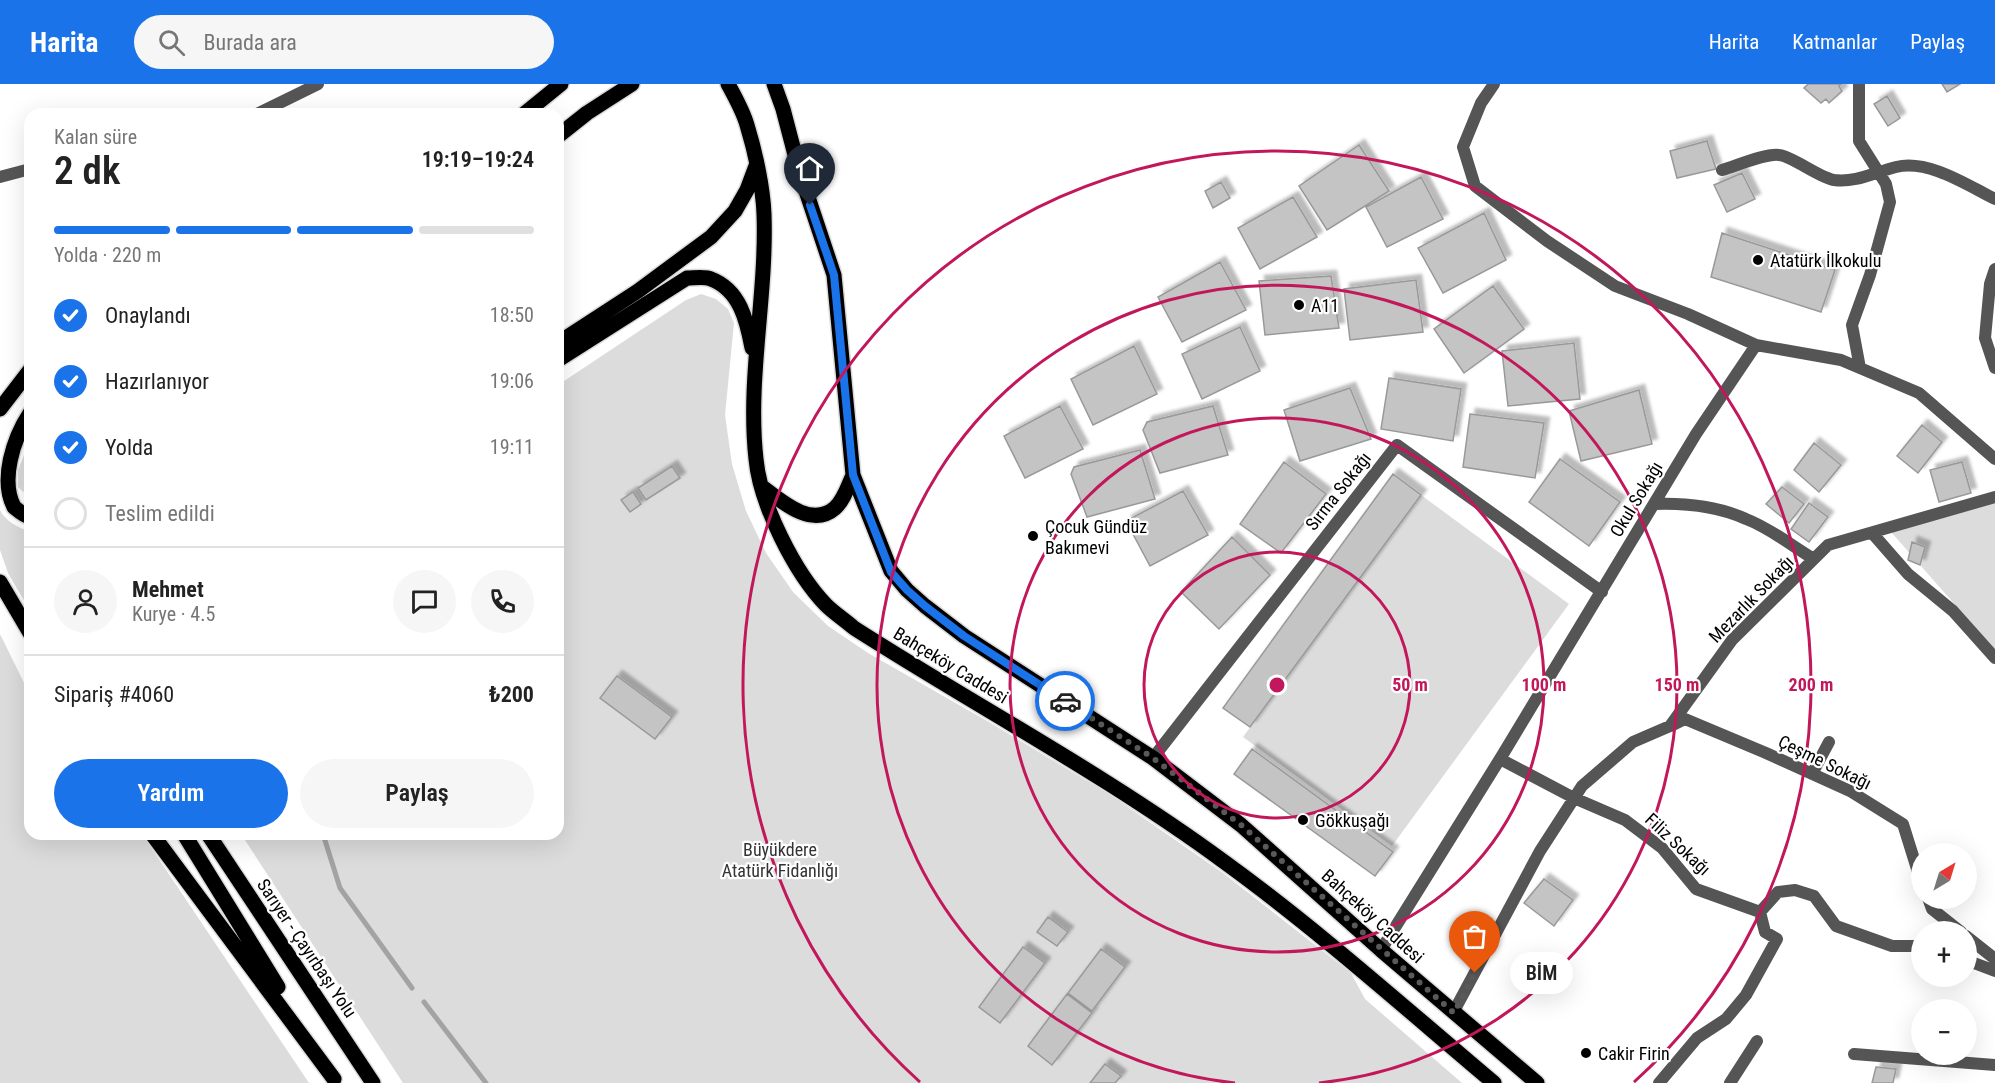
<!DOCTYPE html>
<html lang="tr">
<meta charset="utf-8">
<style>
:root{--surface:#fff;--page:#f6f6f6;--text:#222;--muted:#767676;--line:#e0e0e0;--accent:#1a73e8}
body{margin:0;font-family:"Roboto Condensed",sans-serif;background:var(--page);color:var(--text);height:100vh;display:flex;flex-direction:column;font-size:22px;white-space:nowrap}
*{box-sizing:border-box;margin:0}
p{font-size:20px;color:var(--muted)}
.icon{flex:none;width:33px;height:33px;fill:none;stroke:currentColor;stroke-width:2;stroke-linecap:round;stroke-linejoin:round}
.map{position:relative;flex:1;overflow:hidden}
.details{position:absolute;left:24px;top:24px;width:540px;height:732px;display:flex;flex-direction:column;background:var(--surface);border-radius:18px;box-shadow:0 6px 24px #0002}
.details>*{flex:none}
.needle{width:39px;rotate:38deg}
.fabs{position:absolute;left:1911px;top:759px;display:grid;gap:12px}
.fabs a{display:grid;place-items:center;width:66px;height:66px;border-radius:50%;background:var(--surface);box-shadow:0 6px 24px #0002;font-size:30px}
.pin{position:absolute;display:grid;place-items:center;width:51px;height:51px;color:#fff;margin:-62px -26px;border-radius:50% 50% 50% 0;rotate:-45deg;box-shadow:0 0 6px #0007}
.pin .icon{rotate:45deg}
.courier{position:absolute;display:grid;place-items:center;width:60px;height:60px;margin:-30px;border:4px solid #1a73e8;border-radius:50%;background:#fff;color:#222;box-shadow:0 2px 8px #0007}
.bubble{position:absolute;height:42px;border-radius:21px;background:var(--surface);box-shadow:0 6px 24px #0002;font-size:20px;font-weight:600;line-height:42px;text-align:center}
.headline em{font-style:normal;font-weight:600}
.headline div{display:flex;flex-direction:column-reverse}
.headline{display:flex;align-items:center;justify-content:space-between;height:102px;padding:0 30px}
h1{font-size:39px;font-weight:600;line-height:45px}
.bar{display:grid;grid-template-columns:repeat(4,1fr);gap:9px 6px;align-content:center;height:72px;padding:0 30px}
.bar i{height:8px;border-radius:4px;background:var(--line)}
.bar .selected{background:var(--accent)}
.bar p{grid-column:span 4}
.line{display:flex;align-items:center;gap:15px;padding:0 30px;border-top:2px solid var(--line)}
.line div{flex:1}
.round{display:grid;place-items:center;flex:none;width:63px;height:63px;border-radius:32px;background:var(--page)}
ol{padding:0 30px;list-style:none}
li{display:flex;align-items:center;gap:18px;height:66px}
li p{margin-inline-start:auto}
li .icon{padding:6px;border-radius:50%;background:var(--accent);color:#fff;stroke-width:4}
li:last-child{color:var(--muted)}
li i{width:33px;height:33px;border:3px solid var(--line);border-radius:50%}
.action{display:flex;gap:12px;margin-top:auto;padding:12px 30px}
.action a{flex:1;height:69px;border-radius:36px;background:var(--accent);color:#fff;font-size:24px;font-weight:600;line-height:69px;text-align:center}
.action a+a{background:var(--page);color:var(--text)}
header{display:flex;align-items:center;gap:36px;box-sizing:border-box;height:84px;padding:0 30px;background:var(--accent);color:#fff}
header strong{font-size:28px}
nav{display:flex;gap:33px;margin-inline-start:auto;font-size:21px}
.search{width:420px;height:54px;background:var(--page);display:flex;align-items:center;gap:15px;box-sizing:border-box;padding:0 21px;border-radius:33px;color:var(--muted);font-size:22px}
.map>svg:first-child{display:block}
</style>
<header>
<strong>Harita</strong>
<div class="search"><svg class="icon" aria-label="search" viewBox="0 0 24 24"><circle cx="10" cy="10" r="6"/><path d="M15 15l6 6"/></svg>Burada ara</div>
<nav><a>Harita</a><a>Katmanlar</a><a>Paylaş</a></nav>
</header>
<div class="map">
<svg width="1995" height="999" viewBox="0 0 1995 999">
<defs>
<filter id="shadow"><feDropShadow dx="5.5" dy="-5.5" stdDeviation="1.5" flood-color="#0004"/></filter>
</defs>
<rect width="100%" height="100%" fill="#fff"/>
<path fill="#dcdcdc" d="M 701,210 L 716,215 L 728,225 L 734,239 L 725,331 L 732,380 L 746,427 L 766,469 L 793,508 L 828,542 L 868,569 L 989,638 L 1109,710 L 1223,789 L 1351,889 L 1365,915 L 1462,999 L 403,999 L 241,750 L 558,750 L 558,301 L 686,216 Z
M 30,356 L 30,414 L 18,403 L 18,386 Z
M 1421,411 L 1569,520 L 1392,762 L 1243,653 Z
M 1995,417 L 1995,566 L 1891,448 Z
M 0,426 C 6,438 18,443 30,448 L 30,527 L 8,489 L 0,466 Z
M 0,550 L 30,611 L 30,750 L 142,750 L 309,999 L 0,999 Z"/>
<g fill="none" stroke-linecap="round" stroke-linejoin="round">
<path stroke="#a3a3a3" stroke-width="5" d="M 323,750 L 340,804 L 412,904
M 424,918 L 486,999"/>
</g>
<path fill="#c4c4c4" stroke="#999" stroke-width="1.5" filter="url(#shadow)" d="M 1808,0 L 1841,0 L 1839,2 L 1842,7 L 1829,19 L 1826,15 L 1821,19 L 1804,4 Z
M 1942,0 L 1960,0 L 1947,8 Z
M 1887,12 L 1900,34 L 1888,42 L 1874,20 Z
M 1707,57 L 1716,85 L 1677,94 L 1670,67 Z
M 1359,61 L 1389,107 L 1327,146 L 1299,102 Z
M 1742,89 L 1755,115 L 1727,128 L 1714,101 Z
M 1421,93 L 1443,135 L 1387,163 L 1366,123 Z
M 1221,98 L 1230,114 L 1213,124 L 1205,107 Z
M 1293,113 L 1317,153 L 1260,185 L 1238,144 Z
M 1484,129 L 1506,176 L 1443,209 L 1418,164 Z
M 1722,149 L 1835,186 L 1821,228 L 1711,193 Z
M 1220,178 L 1246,226 L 1182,258 L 1158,213 Z
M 1331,192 L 1339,244 L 1265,251 L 1259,197 Z
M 1416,196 L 1423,248 L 1350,256 L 1344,205 Z
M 1493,202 L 1524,245 L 1464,289 L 1434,245 Z
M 1240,243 L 1260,287 L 1202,315 L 1182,270 Z
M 1574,259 L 1580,315 L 1508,322 L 1502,267 Z
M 1134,262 L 1157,310 L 1093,341 L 1071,295 Z
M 1389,294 L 1461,305 L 1453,357 L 1381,345 Z
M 1350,304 L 1371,355 L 1300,377 L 1284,326 Z
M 1639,306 L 1652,360 L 1581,377 L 1569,327 Z
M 1060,322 L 1083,365 L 1025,394 L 1004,352 Z
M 1213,322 L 1228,371 L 1160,389 L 1143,346 L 1147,338 Z
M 1470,330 L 1544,339 L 1535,394 L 1463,383 Z
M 1922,341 L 1942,358 L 1918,389 L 1897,372 Z
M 1814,359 L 1841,381 L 1819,408 L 1794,386 Z
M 1140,366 L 1155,415 L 1087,433 L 1071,390 L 1074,383 Z
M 1560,375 L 1620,418 L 1589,462 L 1529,418 Z
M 1284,378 L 1326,410 L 1281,469 L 1240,440 Z
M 1962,378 L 1971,409 L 1939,418 L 1930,386 Z
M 672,382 L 680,394 L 646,416 L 638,404 Z
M 1393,390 L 1421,411 L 1250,643 L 1223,624 Z
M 1782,403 L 1804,420 L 1789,439 L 1766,420 Z
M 1183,407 L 1208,451 L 1150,482 L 1126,437 Z
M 633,408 L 641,420 L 630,428 L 621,416 Z
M 1809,419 L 1828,433 L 1809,458 L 1791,445 Z
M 1232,453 L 1270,491 L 1219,545 L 1181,508 Z
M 1912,458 L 1925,463 L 1920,481 L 1908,476 Z
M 617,592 L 672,633 L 655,655 L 600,614 Z
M 1252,665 L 1393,768 L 1375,792 L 1234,690 Z
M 1544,795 L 1573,816 L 1554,842 L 1524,819 Z
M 1048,833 L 1068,848 L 1057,862 L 1037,848 Z
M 1023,863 L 1045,879 L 1000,939 L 979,923 Z
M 1101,865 L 1125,883 L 1092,927 L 1068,909 Z
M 1067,910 L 1092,929 L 1052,981 L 1028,962 Z
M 1105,980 L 1121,992 L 1115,999 L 1090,999 Z
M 1876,983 L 1896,985 L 1893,999 L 1872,999 Z"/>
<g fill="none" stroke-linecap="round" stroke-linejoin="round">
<g stroke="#dbdbdb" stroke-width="18">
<path id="primary" d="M 728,0 C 735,13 743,27 747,41 C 755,67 763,103 764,130 C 767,212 747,294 756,375 C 760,420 795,489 826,521 C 834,529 845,536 854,544 C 976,622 1106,691 1223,777 C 1317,845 1405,924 1494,999
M 774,0 L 783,25 L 799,86 L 834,191 L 853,391 L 891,487 L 907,506 L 925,522 L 964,552 L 1153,674 L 1241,741 L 1381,866 L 1537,999
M 524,30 L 561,0
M 558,52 L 587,29 L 632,0
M 558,259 L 638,207 L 711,153 L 735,127 L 747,106 L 756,82
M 558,276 L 687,194 C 694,194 705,192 711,195 C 740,206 747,237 752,264
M 0,325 L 30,286
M 30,329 C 13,355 0,396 14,423 C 20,428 23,431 30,433
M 761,402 C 780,416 811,445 835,424 C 844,416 848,402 853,391
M 0,498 L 30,549
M 152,750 L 334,995
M 184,750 L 278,903
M 208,750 L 373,999"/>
</g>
<path stroke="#555" stroke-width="12" d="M 1859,0 L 1859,57 L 1886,100 L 1890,118 L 1870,191 L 1852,241 L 1860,284
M 257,30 L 318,0
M 1722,86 C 1736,82 1766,69 1779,71 C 1792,72 1818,93 1834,96 C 1856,99 1875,88 1896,83 C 1928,75 1967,101 1995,115
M 0,93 L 30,85
M 1995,185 L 1990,200 L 1985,254 L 1995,284
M 1756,261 L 1841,276 L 1919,309 L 1995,375
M 1655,420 C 1686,419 1717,422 1746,435 C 1770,444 1792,462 1814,475
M 1873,450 L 1908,490 L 1953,527 L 1995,574
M 1671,642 L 1685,635 L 1766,669 L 1850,707 L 1903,740 L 1922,801
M 1153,674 L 1397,361 L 1602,508
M 1500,675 L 1574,714 L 1625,736 L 1662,764 L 1696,805 L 1760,828 L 1778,808 L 1795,806 L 1814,812 L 1836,842 L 1892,862 L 1922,862
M 1812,690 L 1829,658
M 1928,814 L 1932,825 L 1961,848
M 1966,852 L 1995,875
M 1381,866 L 1503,670 L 1696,350 L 1756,261 L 1688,230 L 1615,202 L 1547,157 L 1475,102 L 1463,63 L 1481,19 L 1494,0
M 1966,876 L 1995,887
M 1453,929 L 1540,767 L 1582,702 L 1633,658 L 1670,642 L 1732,556 L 1828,461 L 1995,413
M 1854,970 L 1995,981
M 1659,999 L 1697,954 L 1726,935 L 1746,911 L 1777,855 L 1765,848 L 1760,828
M 1730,999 L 1757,957"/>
<use href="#primary" stroke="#000" stroke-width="15"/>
</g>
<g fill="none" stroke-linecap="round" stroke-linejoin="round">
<path stroke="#595959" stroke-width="6" stroke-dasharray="0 10.8" d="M 1065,617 L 1153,674 L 1241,741 L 1454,929 L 1475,889"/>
<path stroke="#1a73e8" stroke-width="8" d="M 810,121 L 834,191 L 853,391 L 891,488 L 907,506 L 925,522 L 964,552 L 1065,617"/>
</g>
<g fill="none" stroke="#c2185b" stroke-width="3">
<circle cx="1277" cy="601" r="133"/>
<circle cx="1277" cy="601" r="267"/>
<path d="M1235 999A400 400 0 1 1 1319 999"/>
<path d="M920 998A534 534 0 1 1 1634 998"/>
</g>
<g fill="#000" stroke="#fff" stroke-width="2">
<circle cx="1758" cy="176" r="6"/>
<circle cx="1299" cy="221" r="6"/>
<circle cx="1033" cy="452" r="6"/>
<circle cx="1303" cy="736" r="6"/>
<circle cx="1586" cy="969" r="6"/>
</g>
<g text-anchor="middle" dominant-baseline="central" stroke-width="4.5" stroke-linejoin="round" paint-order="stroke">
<g font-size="18" fill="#000" stroke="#fff" text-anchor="start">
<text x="1770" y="176">Atatürk İlkokulu</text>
<text x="1311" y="221">A11</text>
<text x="1045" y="442">Çocuk Gündüz<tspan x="1045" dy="21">Bakımevi</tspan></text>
<text x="1315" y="736">Gökkuşağı</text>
<text x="1598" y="969">Cakir Firin</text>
</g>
<g font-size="18" fill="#000" stroke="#fff">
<text transform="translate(1338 407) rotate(-52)">Sırma Sokağı</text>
<text transform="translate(1636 415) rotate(-59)">Okul Sokağı</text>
<text transform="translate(1751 515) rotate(-46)">Mezarlık Sokağı</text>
<text transform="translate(951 581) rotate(31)">Bahçeköy Caddesi</text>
<text transform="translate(1825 678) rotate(26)">Çeşme Sokağı</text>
<text transform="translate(1678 760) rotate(43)">Filiz Sokağı</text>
<text transform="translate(1373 832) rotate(42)">Bahçeköy Caddesi</text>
<text transform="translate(307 864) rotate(56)">Sarıyer - Çayırbaşı Yolu</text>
</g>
<g font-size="18" fill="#333" stroke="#fff">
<text x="780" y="765">Büyükdere<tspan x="780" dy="21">Atatürk Fidanlığı</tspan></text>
</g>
</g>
<circle cx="1277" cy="601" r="9" fill="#c2185b" stroke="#fff" stroke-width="3"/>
<g font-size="18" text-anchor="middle" font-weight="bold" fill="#c2185b" stroke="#fff" stroke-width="4.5" stroke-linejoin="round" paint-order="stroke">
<text x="1410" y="607">50 m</text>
<text x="1544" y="607">100 m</text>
<text x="1677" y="607">150 m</text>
<text x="1811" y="607">200 m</text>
</g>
</svg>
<div class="fabs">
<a><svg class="needle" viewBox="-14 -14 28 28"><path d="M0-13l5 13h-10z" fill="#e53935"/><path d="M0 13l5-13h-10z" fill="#767676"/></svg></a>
<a>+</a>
<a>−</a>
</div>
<div class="pin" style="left:1475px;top:889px;background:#ea580c"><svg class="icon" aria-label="bag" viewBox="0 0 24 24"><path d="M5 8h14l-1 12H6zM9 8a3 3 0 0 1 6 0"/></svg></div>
<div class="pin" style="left:810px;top:121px;background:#1f2937"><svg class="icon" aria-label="home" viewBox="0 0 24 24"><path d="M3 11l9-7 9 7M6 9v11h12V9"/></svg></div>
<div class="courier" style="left:1065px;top:617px"><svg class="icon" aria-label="car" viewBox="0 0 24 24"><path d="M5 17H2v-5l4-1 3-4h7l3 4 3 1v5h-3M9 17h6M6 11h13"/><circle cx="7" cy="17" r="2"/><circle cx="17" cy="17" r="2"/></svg></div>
<div class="bubble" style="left:1510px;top:868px;width:63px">BİM</div>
<section class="details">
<div class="headline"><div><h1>2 dk</h1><p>Kalan süre</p></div><em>19:19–19:24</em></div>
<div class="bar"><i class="selected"></i><i class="selected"></i><i class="selected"></i><i></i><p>Yolda · 220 m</p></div>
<ol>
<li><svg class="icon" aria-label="check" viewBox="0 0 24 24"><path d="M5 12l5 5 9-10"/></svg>Onaylandı<p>18:50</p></li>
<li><svg class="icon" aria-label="check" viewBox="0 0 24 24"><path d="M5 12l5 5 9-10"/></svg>Hazırlanıyor<p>19:06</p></li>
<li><svg class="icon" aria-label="check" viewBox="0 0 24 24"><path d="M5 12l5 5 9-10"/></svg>Yolda<p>19:11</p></li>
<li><i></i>Teslim edildi</li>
</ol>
<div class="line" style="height:108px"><a class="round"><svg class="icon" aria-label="person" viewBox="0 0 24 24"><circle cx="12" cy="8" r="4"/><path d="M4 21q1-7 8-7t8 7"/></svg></a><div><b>Mehmet</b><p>Kurye · 4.5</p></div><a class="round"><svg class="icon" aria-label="chat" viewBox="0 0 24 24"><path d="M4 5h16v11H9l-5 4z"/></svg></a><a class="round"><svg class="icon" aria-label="phone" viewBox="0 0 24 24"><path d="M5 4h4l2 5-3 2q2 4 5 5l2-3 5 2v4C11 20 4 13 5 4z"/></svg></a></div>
<div class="line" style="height:78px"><div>Sipariş #4060</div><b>₺200</b></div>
<div class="action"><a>Yardım</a><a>Paylaş</a></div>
</section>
</div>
